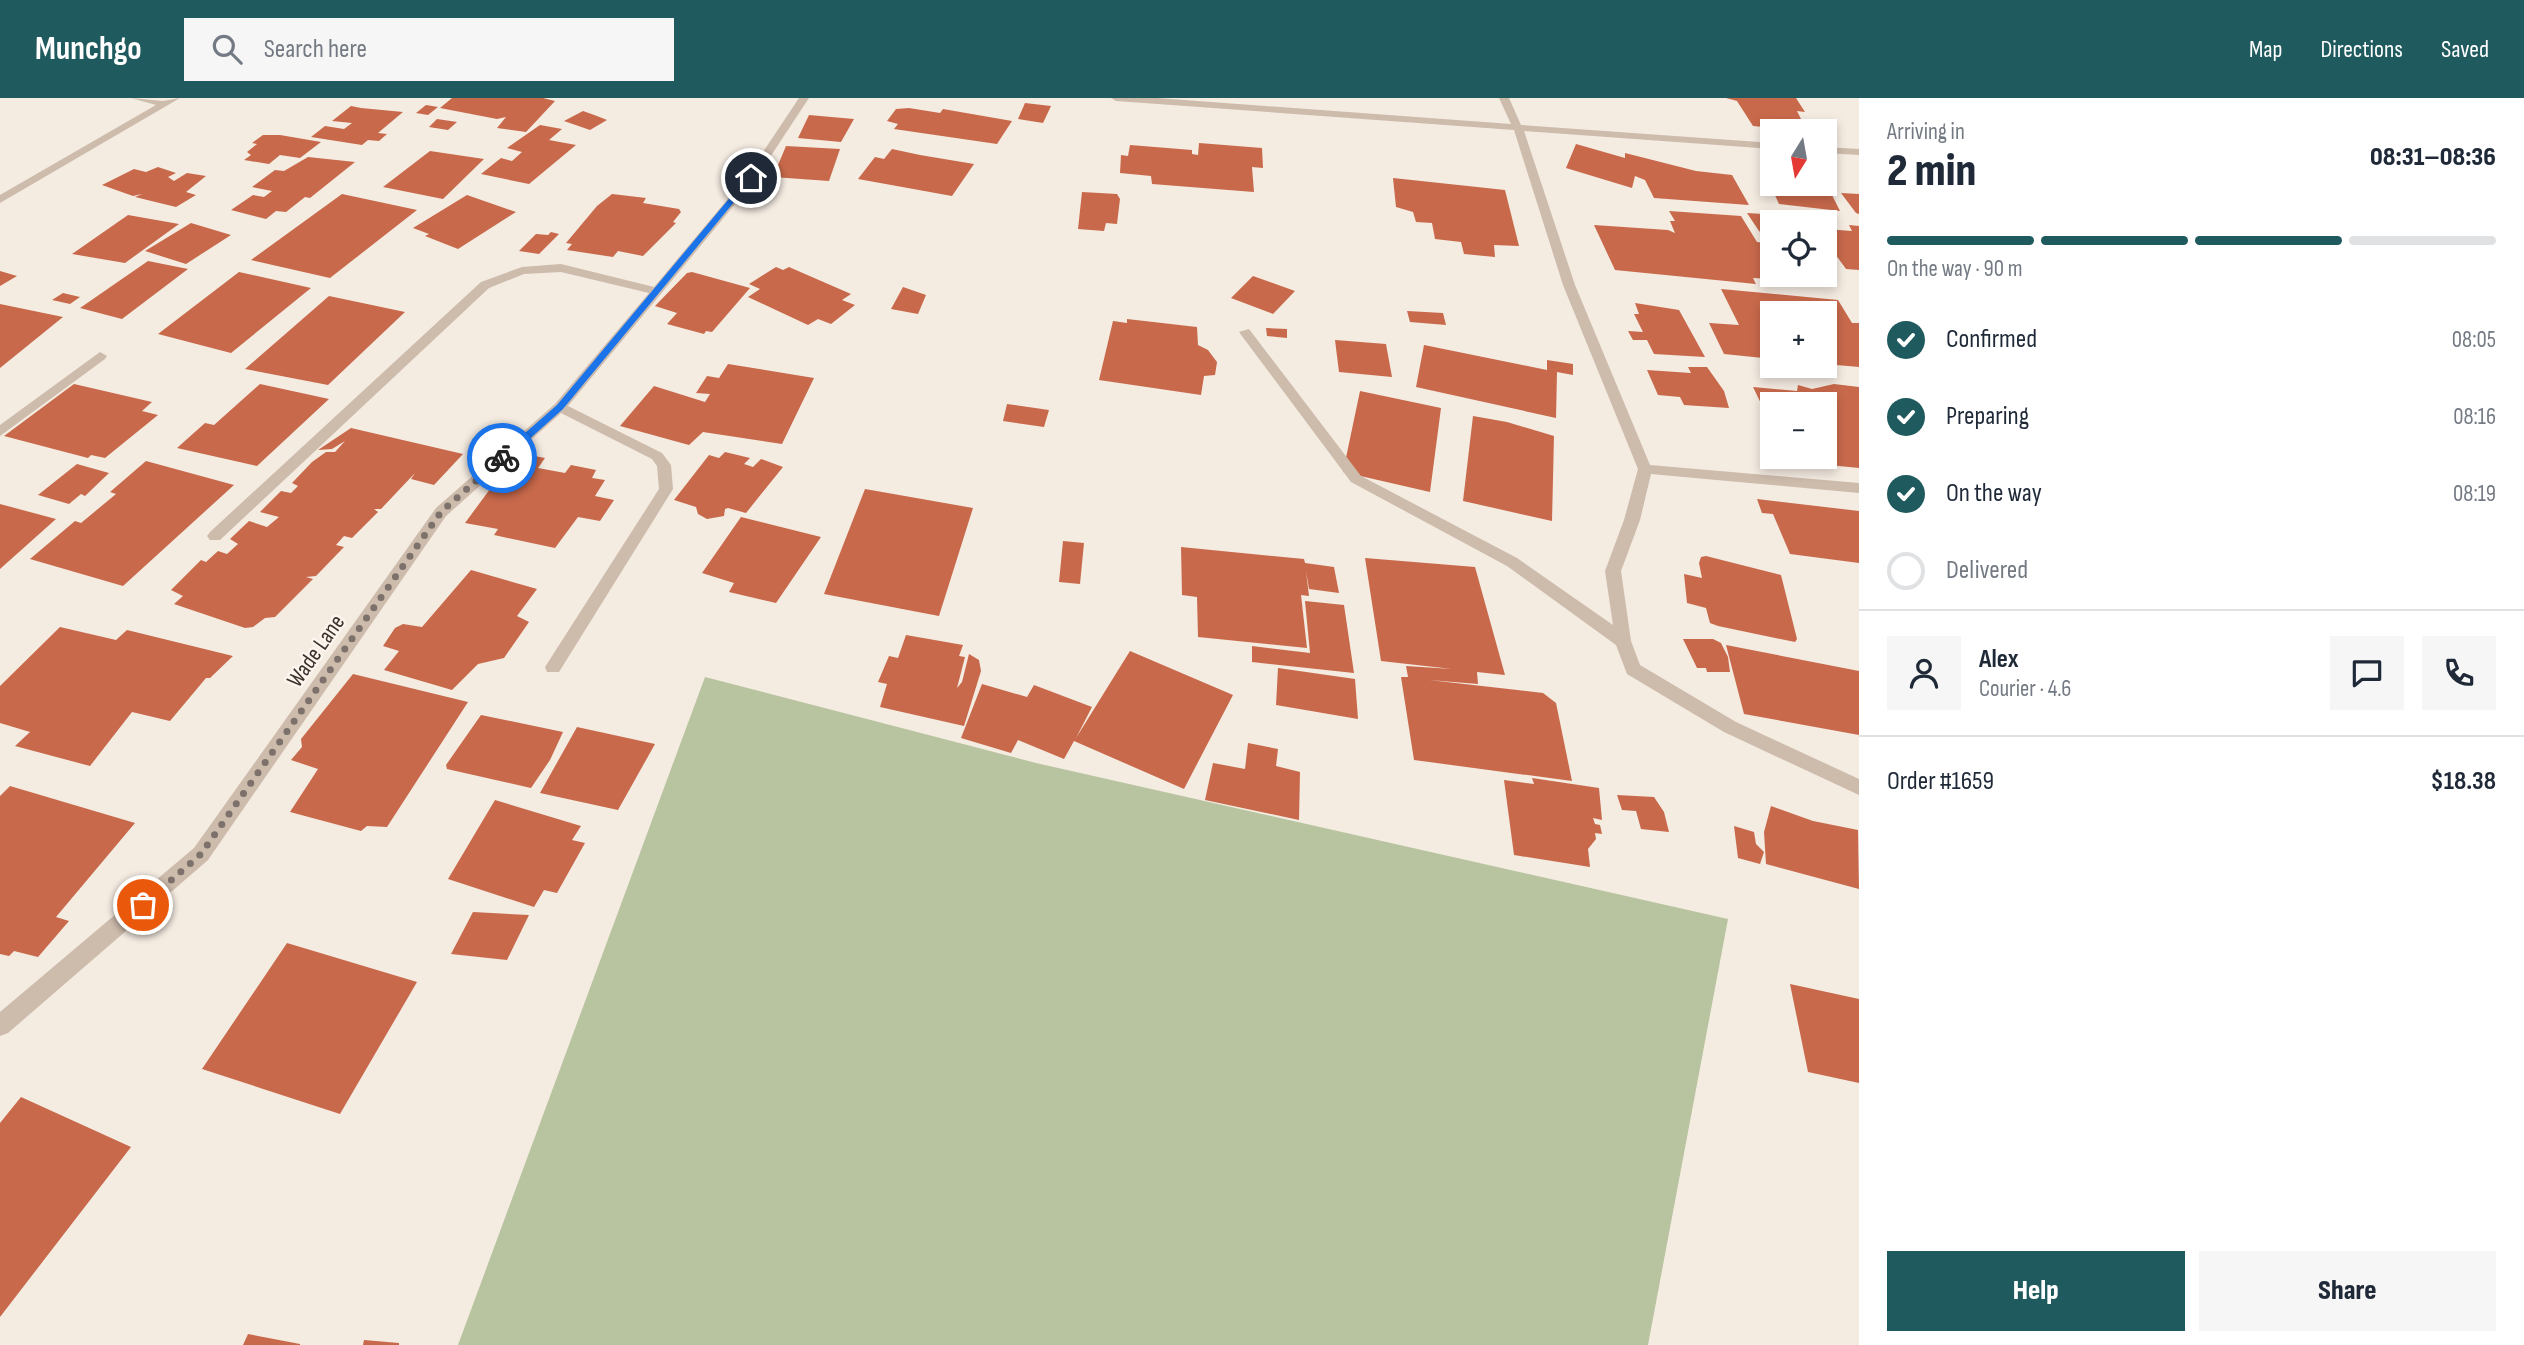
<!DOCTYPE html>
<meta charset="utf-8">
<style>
:root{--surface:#fff;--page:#f6f6f7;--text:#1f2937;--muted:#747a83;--line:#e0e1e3;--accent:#1f5a5e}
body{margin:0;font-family:"Sofia Sans Condensed",sans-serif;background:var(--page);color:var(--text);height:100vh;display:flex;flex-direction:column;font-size:26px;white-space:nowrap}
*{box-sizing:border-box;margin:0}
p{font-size:23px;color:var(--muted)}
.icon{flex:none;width:38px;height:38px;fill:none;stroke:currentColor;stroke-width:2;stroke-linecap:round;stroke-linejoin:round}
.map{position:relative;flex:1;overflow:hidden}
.side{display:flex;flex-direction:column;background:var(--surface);width:665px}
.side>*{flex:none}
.needle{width:46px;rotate:191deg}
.fabs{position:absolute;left:1760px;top:21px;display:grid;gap:14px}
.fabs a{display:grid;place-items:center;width:77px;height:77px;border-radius:0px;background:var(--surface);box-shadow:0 4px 10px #0003;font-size:35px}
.pin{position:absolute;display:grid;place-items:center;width:60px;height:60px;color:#fff;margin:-30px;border:4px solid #fff;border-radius:50%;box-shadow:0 2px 7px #0007}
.courier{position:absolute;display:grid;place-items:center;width:70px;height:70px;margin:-35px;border:5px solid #1a73e8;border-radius:50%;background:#fff;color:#222;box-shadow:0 2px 9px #0007}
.overview em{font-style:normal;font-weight:800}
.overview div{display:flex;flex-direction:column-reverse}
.overview{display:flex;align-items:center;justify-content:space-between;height:119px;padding:0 28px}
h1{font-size:46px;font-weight:800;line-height:52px}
.bar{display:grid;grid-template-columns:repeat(4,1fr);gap:10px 7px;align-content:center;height:84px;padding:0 28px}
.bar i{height:9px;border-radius:5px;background:var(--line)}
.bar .on{background:var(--accent)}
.bar p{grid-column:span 4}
.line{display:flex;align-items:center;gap:18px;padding:0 28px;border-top:2px solid var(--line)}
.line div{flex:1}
.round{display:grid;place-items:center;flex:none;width:74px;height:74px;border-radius:0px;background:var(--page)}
ol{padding:0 28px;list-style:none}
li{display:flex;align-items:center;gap:21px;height:77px}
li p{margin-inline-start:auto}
li .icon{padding:7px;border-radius:50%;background:var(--accent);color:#fff;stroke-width:4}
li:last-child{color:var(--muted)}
li i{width:38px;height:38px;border:4px solid var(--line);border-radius:50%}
.cta{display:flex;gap:14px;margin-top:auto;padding:14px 28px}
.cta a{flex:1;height:80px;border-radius:0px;background:var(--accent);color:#fff;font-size:28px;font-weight:800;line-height:80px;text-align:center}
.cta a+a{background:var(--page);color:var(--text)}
header{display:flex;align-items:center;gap:42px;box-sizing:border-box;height:98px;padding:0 35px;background:var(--accent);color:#fff}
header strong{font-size:33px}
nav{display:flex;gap:38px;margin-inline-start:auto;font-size:24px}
.search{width:490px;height:63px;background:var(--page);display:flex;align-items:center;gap:18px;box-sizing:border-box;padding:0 24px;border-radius:0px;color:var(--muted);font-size:26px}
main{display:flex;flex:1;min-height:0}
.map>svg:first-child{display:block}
</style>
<header>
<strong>Munchgo</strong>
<div class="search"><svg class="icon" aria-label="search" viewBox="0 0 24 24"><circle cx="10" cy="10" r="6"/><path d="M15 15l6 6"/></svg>Search here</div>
<nav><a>Map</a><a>Directions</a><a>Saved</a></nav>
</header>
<main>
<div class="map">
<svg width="1859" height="1247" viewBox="0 0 1859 1247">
<rect width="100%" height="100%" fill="#f4ebe1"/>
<path fill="#b8c4a0" d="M 705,579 L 1036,665 L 1728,821 L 1648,1247 L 458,1247 Z"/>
<path fill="#c8694b" d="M 452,0 L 543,0 L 555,3 L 526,34 L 497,30 L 506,19 L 497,21 L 440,10 Z
M 1726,0 L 1796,0 L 1805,14 L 1797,13 L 1807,33 L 1753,28 L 1737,3 Z
M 1025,5 L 1051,8 L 1043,25 L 1018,21 Z
M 426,7 L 438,9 L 428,17 L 416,15 Z
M 351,8 L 361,10 L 403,14 L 378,35 L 387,36 L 379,43 L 368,42 L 362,47 L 311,39 L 325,28 L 344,31 L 352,25 L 332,23 Z
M 909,10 L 940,15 L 943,11 L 1012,23 L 997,46 L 894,31 L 898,26 L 887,23 L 896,11 Z
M 583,13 L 597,18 L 607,22 L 590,32 L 564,23 Z
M 809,17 L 854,21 L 841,44 L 798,40 Z
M 437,21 L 457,24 L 448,32 L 429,29 Z
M 540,27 L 562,31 L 549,42 L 576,47 L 529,86 L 481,76 L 501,60 L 512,63 L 522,54 L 507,50 Z
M 263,37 L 280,37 L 321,44 L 300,60 L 280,57 L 269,66 L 244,62 L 251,57 L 247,54 L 257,46 L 252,45 Z
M 1199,45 L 1262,50 L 1263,70 L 1252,69 L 1254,94 L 1152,86 L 1151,78 L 1120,75 L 1121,57 L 1128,58 L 1130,47 L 1192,52 L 1192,56 L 1198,57 Z
M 1576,46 L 1625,60 L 1625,55 L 1696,73 L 1732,77 L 1749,107 L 1654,100 L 1645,82 L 1635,78 L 1632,90 L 1566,70 Z
M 786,48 L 840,51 L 829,83 L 773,79 Z
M 892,51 L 920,57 L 974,66 L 952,98 L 858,81 L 875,59 L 884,61 Z
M 430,53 L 484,61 L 443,101 L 383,89 Z
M 308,59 L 355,64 L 310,100 L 305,99 L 286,114 L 276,113 L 266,121 L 231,112 L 253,97 L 264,99 L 272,93 L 252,89 L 275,72 L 284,73 Z
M 158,69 L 176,75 L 168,79 L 174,83 L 187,75 L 206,78 L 186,94 L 196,97 L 176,109 L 135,99 L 142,96 L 133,98 L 102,87 L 134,71 L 146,74 Z
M 1393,80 L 1505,92 L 1519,148 L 1494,147 L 1495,159 L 1464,156 L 1461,144 L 1435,141 L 1432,125 L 1416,124 L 1413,114 L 1396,109 Z
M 1767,80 L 1773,80 L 1773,86 L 1827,87 L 1840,113 L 1779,106 Z
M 1082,94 L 1117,96 L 1120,101 L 1117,126 L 1106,125 L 1104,133 L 1078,131 Z
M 1841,95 L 1859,96 L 1859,116 L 1856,115 Z
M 342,96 L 417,112 L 330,180 L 251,162 Z
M 612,96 L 646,100 L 643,105 L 679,111 L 681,114 L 673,124 L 676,125 L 643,158 L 618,153 L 613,159 L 567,152 L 572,146 L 566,145 L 597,108 Z
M 467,97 L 516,114 L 458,151 L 425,138 L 429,136 L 413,130 Z
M 1669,113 L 1741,118 L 1757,144 L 1765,145 L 1773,157 L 1773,177 L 1785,177 L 1788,182 L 1753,180 L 1756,186 L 1615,172 L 1594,127 L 1668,132 L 1675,135 L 1670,123 L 1675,123 Z
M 1747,115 L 1810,119 L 1814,124 L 1773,124 L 1773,145 L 1759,133 Z
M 128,117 L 179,126 L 125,165 L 72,156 Z
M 191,125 L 231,137 L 186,166 L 145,153 Z
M 1849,127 L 1859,128 L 1859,172 L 1846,171 L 1825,142 L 1825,131 L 1852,133 Z
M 551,134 L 559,136 L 539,156 L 519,153 L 536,136 L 548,137 Z
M 148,163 L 188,171 L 122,221 L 80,210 Z
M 776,169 L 783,172 L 789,169 L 851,196 L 842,202 L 855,207 L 831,226 L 818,221 L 808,227 L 748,199 L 760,191 L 749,186 Z
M 0,173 L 17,178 L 0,188 Z
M 239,174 L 311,190 L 231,255 L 158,236 Z
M 692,174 L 750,190 L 712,234 L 706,233 L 704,236 L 667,226 L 677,215 L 655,208 L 687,175 Z
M 1253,178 L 1295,193 L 1273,216 L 1231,200 Z
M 903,189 L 926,197 L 918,216 L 891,211 Z
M 1721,191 L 1838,202 L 1852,225 L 1859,225 L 1859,269 L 1825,266 L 1825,215 L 1773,215 L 1773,261 L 1724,256 L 1709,225 L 1739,227 Z
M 63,195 L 80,199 L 70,206 L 52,202 Z
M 329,198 L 405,214 L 328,287 L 245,271 Z
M 1635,205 L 1679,212 L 1705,259 L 1654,256 L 1647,242 L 1633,242 L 1628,233 L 1643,234 L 1634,216 L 1639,216 Z
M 0,206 L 63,219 L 0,270 Z
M 1407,213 L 1443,215 L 1446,227 L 1410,224 Z
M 1127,221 L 1197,229 L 1198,247 L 1208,252 L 1217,264 L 1215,277 L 1204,278 L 1201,297 L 1099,282 L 1113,223 L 1127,225 Z
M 1266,230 L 1287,231 L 1287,240 L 1267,238 Z
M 1335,242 L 1386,246 L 1392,279 L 1339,274 Z
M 1424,247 L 1547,272 L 1547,262 L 1573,266 L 1573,277 L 1557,274 L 1556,320 L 1416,289 Z
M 728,266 L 814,280 L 782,346 L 703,334 L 689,347 L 620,328 L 654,288 L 705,304 L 710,296 L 696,295 L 707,278 L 719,280 Z
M 1688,269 L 1707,269 L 1724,293 L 1729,310 L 1684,307 L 1680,299 L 1658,297 L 1647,272 L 1691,275 Z
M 74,286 L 152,304 L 142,313 L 158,317 L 105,360 L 91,357 L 88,360 L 4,338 Z
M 260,286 L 329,301 L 257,368 L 177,350 L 205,325 L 214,327 Z
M 1834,286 L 1859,289 L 1859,370 L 1829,367 L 1823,359 L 1825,306 L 1773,306 L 1773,330 L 1753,289 L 1797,293 L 1798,287 L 1812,291 Z
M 1360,293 L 1441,310 L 1430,394 L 1343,374 Z
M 1007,306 L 1049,312 L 1044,329 L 1003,323 Z
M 1473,318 L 1507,324 L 1554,338 L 1552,423 L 1463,403 Z
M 351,330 L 463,356 L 434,387 L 411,381 L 415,375 L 381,411 L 374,411 L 378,414 L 352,440 L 344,438 L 336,447 L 344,449 L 316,478 L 306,479 L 313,481 L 275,519 L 265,520 L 253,529 L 245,530 L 174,506 L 183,498 L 171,492 L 201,462 L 206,464 L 218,453 L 227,456 L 238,446 L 230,441 L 249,423 L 267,429 L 279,419 L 260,414 L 281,393 L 291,395 L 298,388 L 292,385 L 312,364 L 326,354 L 335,354 L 345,343 L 332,351 L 318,352 Z
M 725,354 L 750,360 L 744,366 L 753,369 L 761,361 L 783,369 L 746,415 L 728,410 L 725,411 L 724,418 L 707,421 L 698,416 L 696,409 L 674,402 L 709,357 L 719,360 Z
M 524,356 L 545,360 L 538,370 L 565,375 L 571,367 L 596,372 L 592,380 L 605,382 L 595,398 L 614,402 L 600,423 L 578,419 L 555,450 L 494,437 L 498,431 L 465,425 L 510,364 L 514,365 Z
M 146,363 L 234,387 L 123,488 L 30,461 L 75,423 L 81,425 L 116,396 L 110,394 Z
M 77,366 L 109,375 L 85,398 L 81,396 L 69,406 L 38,397 Z
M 865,391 L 973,410 L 939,518 L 824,496 Z
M 1757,401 L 1859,413 L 1859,465 L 1790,456 L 1773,416 L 1762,415 Z
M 0,406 L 56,421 L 0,471 Z
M 741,419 L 821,439 L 776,505 L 729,494 L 734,485 L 702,475 Z
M 1063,443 L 1084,445 L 1080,486 L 1059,484 Z
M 1181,449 L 1304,461 L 1305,465 L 1334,469 L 1339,495 L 1309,491 L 1306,473 L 1309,498 L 1301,497 L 1307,550 L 1198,539 L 1197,499 L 1182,497 Z
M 1706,458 L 1781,477 L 1797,541 L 1795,544 L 1718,528 L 1710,525 L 1706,510 L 1687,505 L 1684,476 L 1702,480 L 1699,465 L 1701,459 Z
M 1365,460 L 1475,469 L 1505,577 L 1477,574 L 1478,586 L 1429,582 L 1543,595 L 1556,605 L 1572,683 L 1414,662 L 1401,579 L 1408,579 L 1406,568 L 1452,571 L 1381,563 Z
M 471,472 L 537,491 L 517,518 L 529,524 L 504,560 L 478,566 L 452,592 L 384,572 L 399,553 L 383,548 L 395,530 L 403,526 L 422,529 Z
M 1305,503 L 1344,507 L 1354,575 L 1252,564 L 1252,548 L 1310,555 Z
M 60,529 L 116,542 L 127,532 L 233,558 L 210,580 L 206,580 L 170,623 L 132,614 L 90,668 L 15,648 L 30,634 L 0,625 L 0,588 Z
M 906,537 L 963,547 L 959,558 L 965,559 L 957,590 L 962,584 L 969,556 L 979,562 L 981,573 L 964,628 L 880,609 L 887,586 L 878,584 L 889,558 L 898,560 Z
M 1683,541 L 1713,541 L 1721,545 L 1728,559 L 1730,574 L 1707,574 L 1706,570 L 1697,570 Z
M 1726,547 L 1859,573 L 1859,637 L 1744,616 Z
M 1130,553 L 1233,597 L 1184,691 L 1074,643 L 1064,661 L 1018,642 L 1011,655 L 961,640 L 982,586 L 1027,599 L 1034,587 L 1092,609 L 1076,640 Z
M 1278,570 L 1355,581 L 1358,621 L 1276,607 Z
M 353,576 L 468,604 L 387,729 L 367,728 L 361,733 L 290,714 L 318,671 L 291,662 L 302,649 L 301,641 Z
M 481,617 L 563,634 L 550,662 L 531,690 L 447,671 L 446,667 Z
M 577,629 L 655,646 L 618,712 L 540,695 Z
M 1248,645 L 1278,651 L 1276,668 L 1300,674 L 1299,722 L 1205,702 L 1213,665 L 1245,671 Z
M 1532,680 L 1599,690 L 1602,722 L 1593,720 L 1595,726 L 1600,727 L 1602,736 L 1595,735 L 1596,741 L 1588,751 L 1590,769 L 1514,757 L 1504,682 L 1534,686 Z
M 10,688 L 135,725 L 56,819 L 69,823 L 38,859 L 14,853 L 9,858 L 0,856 L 0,698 Z
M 1617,697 L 1654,699 L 1664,714 L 1669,734 L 1641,731 L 1636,713 L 1622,712 Z
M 495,702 L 581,728 L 572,742 L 585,745 L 557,795 L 544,792 L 534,809 L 448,781 Z
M 1771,708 L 1813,723 L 1858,732 L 1859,791 L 1766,766 L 1764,734 Z
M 1734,728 L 1754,734 L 1756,746 L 1764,754 L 1760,766 L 1738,760 Z
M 473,814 L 529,817 L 507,862 L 451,856 Z
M 287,845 L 417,884 L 340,1016 L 202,971 Z
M 1790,886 L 1859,901 L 1859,985 L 1808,974 Z
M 21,999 L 131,1049 L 0,1219 L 0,1025 Z
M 248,1236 L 300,1246 L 300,1247 L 243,1247 Z
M 364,1242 L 399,1245 L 399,1247 L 363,1247 Z"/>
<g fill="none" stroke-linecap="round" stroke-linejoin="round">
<path fill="#cdbbac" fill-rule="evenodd" d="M 131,0 L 163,3 L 180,0 L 0,105 L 0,97 L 156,7 Z
M 799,0 L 809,0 L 755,82 L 568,308 L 662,355 L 671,367 L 673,391 L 559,574 L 547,574 L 545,569 L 659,391 L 657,368 L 652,361 L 561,315 L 446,418 L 208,762 L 8,935 L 0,938 L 0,914 L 194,750 L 436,410 L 555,306 L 649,195 L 561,174 L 524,176 L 489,190 L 220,442 L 210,442 L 207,438 L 210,434 L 481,184 L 522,169 L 561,166 L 654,189 L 747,78 Z
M 1111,0 L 1157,0 L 1511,26 L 1499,0 L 1509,0 L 1521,27 L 1773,45 L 1773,51 L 1524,33 L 1575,187 L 1650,367 L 1859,385 L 1859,395 L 1651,376 L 1640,422 L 1621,473 L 1631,543 L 1640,567 L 1736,624 L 1859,681 L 1859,697 L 1724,634 L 1627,576 L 1616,547 L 1507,468 L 1351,384 L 1239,234 L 1249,231 L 1361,378 L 1517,460 L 1613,527 L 1605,473 L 1624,422 L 1638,371 L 1563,187 L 1514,32 L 1116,3 Z
M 1825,49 L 1859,51 L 1859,57 L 1825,55 Z
M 100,254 L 107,258 L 105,261 L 0,338 L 0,327 Z"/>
</g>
<path fill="#1a73e8" d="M 748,78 L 754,80 L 563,311 L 506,362 L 499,362 L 499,358 L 557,307 Z"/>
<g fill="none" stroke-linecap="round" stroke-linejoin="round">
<path stroke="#7c716b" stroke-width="7" stroke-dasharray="0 12.6" d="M 143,807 L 201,756 L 441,414 L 502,360"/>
</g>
<g text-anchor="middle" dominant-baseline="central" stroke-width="5" stroke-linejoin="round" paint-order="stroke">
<g font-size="23" fill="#3b302b" stroke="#fbf5ee">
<text transform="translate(316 553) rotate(-55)">Wade Lane</text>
</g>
</g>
</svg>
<div class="fabs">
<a><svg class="needle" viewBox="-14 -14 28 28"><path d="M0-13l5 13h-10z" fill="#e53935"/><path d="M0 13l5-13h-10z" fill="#747a83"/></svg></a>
<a><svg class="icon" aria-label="locate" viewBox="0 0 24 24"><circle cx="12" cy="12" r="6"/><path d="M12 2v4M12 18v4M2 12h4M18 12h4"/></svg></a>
<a>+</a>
<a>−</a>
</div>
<div class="pin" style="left:143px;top:807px;background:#ea580c"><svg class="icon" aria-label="bag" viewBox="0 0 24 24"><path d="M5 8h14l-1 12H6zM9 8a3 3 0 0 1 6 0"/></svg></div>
<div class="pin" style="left:751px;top:80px;background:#1f2937"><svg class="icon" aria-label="home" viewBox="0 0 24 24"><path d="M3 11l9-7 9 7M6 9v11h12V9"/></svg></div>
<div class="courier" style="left:502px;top:360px"><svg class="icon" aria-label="bike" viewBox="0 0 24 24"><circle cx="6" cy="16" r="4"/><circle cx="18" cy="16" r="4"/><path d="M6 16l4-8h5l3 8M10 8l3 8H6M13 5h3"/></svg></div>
</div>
<section class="side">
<div class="overview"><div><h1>2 min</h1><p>Arriving in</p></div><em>08:31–08:36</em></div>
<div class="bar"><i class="on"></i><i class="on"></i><i class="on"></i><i></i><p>On the way · 90 m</p></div>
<ol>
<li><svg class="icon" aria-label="check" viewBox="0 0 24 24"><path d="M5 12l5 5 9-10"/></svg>Confirmed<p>08:05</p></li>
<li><svg class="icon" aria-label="check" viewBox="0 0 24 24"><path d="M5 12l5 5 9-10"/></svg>Preparing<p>08:16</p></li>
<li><svg class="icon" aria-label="check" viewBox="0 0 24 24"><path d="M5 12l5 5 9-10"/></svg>On the way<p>08:19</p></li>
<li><i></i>Delivered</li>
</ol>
<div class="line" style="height:126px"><a class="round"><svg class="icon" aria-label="person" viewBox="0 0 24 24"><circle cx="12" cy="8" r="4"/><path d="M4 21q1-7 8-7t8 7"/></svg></a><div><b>Alex</b><p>Courier · 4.6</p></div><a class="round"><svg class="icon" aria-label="chat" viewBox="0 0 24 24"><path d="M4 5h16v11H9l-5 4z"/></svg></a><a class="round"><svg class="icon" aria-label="phone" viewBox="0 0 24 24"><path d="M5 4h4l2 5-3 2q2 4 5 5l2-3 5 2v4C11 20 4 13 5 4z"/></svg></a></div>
<div class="line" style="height:91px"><div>Order #1659</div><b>$18.38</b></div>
<div class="cta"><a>Help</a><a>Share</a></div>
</section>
</main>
